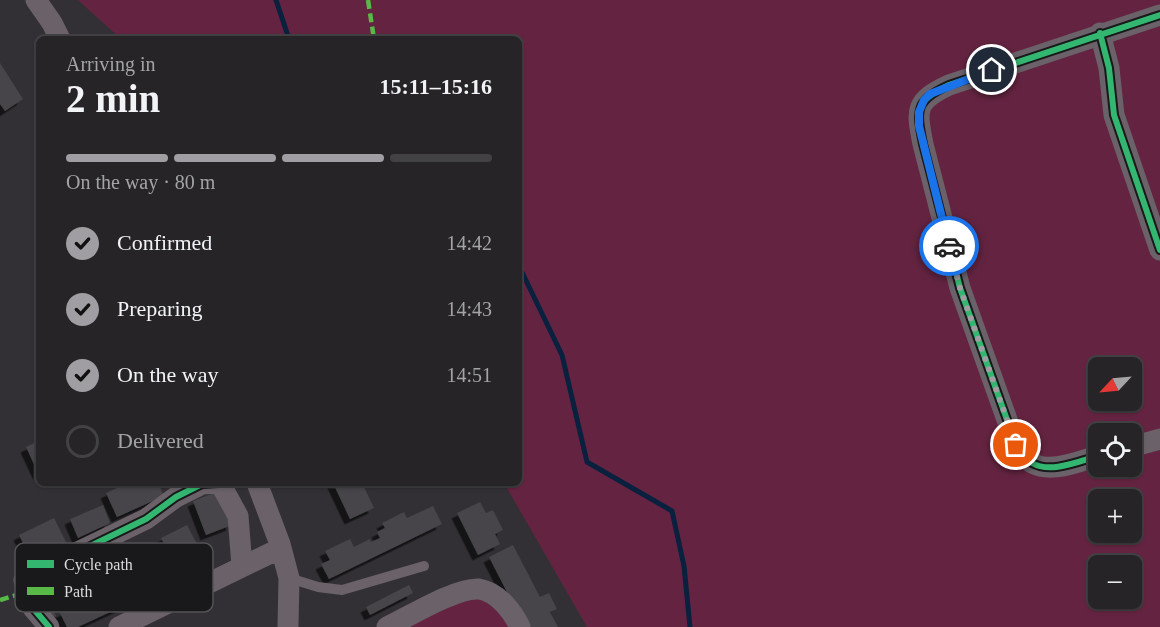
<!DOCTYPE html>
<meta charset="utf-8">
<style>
:root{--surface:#262427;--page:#323033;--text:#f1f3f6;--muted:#a4a4a7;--line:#424144;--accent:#a09ea2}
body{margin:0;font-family:"Times New Roman",serif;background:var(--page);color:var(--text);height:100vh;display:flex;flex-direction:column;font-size:22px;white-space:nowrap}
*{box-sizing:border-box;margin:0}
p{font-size:20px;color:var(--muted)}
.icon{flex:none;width:33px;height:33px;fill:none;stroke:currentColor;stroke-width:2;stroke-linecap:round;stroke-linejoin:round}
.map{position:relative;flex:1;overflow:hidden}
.side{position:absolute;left:36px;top:36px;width:486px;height:450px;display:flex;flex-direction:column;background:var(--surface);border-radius:9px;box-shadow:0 2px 4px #0004,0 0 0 2px var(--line)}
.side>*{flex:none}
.needle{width:39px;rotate:244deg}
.fabs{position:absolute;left:1088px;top:357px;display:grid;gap:12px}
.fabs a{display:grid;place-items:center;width:54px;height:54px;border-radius:9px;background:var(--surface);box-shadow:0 2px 4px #0004,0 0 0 2px var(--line);font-size:30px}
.pin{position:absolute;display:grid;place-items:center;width:51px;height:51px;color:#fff;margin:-26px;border:3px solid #fff;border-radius:50%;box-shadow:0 2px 6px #0007}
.courier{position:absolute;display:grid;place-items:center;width:60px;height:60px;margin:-30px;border:4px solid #1a73e8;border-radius:50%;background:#fff;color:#222;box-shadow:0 2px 8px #0007}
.summary em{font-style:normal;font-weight:700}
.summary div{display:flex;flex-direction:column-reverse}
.summary{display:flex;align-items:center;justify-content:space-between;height:102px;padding:0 30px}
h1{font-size:39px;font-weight:700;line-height:45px}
.bar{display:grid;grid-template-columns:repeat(4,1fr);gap:9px 6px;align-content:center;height:72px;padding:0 30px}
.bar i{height:8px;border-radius:4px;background:var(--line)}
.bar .selected{background:var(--accent)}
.bar p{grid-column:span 4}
ol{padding:0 30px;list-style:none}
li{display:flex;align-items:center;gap:18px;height:66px}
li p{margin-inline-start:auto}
li .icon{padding:6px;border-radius:50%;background:var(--accent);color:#111;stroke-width:4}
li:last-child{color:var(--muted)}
li i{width:33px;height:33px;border:3px solid var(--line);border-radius:50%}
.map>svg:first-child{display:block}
</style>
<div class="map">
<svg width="1160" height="627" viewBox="0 0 1160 627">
<defs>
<filter id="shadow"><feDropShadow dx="-5.5" dy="5.5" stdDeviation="0" flood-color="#0009"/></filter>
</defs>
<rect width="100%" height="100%" fill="#323034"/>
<path fill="#642441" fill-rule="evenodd" d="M 78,0 L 1160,0 L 1160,627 L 587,627 L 504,483 L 519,483 L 519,39 L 121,39 ZM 1098,368 L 1131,368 L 1131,400 L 1098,400 ZM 1098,434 L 1131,434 L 1131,466 L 1098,466 ZM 1098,500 L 1131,500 L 1131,532 L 1098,532 ZM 1098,566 L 1131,566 L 1131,598 L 1098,598 Z
M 485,597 L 513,627 L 401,627 L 458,600 Z"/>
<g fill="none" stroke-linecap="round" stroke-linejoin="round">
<path stroke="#09203e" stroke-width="5" d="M 276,0 L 289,39
M 519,266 L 562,355 L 587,462 L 672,511 L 684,566 L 690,627"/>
</g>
<path fill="#464548" filter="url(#shadow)" d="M 0,63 L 23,99 L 5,111 L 0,104 Z
M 39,441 L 39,475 L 26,447 Z
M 128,483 L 158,483 L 164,496 L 117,517 L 106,493 Z
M 333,483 L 362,483 L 374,508 L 350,519 Z
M 219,491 L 232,525 L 206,535 L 193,501 Z
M 480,502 L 486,513 L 493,510 L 503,530 L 495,534 L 500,544 L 478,555 L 457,513 Z
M 103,505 L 110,523 L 78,538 L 70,519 Z
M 433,506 L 442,524 L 329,579 L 321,564 L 330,560 L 325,551 L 350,539 L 354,547 L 370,539 L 371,542 L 380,538 L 377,532 L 385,528 L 382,523 L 404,512 L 407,518 Z
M 54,518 L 68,546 L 33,563 L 19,535 Z
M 187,525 L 208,565 L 182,579 L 161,538 Z
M 513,545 L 540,597 L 549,593 L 557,609 L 550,612 L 558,627 L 525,627 L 489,557 Z
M 126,574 L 138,599 L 78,627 L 67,627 L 60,613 L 84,602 L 81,594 Z
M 39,585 L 56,616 L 49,619 L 33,588 Z
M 409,585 L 413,593 L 370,615 L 366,607 Z"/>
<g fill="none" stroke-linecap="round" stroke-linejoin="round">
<path stroke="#6a6169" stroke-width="10" d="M 289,578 L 318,587 L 342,590 L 424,566"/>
<path stroke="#6a6169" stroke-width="21" d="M 36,0 L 52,23 L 60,39
M 1100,33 L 1109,68 L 1114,115 L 1160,250
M 1131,447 L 1160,439
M 1098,456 C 1079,461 1051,474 1032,463 C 1025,458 1021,451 1016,445 L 960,288 L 923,144 C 916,109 915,101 949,85 L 1160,15
M 220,483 L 238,516 L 242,566
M 257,483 L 280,544 L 289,578 L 288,627
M 49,627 L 33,608 L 24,580 L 41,570 L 146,519 L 176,497 L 202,484 L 218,483
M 119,627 L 281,548
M 387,627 C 408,617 457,587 479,589 C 498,592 513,612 520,627"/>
<path stroke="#58b947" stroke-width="4.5" stroke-dasharray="9 4.5" stroke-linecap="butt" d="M 368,0 L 374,39
M 0,600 L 26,592"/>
<g stroke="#19181a" stroke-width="10">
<path id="cycleway" d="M 1100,33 L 1109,68 L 1114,115 L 1160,250
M 1098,456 C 1079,461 1051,474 1032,463 C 1025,458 1021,451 1016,445 L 960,288 L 923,144 C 916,109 915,101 949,85 L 1160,15
M 49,627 L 33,608 L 24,580 L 41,570 L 146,519 L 176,497 L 202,484 L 218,483"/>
</g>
<use href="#cycleway" stroke="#33b770" stroke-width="6"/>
</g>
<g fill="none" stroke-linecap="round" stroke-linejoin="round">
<path stroke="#a09ea2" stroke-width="6" stroke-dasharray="0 10.8" d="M 949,246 L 960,288 L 1016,445"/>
<path stroke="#1a73e8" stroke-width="8" d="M 949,246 L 919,126 L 919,112 L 924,100 L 930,94 L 992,70"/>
</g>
<rect x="15" y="543" width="198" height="69" rx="9" fill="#19181a" stroke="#545255" stroke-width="1.5"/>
<rect x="27" y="560" width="27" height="8" fill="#33b770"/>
<rect x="27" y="587" width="27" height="8" fill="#58b947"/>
<g font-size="16" fill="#dcdade">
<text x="64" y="570">Cycle path</text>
<text x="64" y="597">Path</text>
</g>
</svg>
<div class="fabs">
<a><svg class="needle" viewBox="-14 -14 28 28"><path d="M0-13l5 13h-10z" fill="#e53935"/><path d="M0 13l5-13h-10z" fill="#a4a4a7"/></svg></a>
<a><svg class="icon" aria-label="locate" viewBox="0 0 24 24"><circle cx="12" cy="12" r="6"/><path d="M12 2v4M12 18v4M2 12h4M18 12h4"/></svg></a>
<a>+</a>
<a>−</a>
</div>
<div class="pin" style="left:1016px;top:445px;background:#ea580c"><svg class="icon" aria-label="bag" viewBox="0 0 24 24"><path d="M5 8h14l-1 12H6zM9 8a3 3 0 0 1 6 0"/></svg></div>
<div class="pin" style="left:992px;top:70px;background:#1f2937"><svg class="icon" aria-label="home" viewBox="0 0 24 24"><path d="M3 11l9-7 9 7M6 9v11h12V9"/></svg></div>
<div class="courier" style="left:949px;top:246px"><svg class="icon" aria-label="car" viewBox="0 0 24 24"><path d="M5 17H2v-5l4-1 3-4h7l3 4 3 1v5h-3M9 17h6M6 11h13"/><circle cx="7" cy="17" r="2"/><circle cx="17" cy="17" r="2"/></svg></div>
<section class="side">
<div class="summary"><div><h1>2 min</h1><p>Arriving in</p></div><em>15:11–15:16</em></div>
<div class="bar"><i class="selected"></i><i class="selected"></i><i class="selected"></i><i></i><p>On the way · 80 m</p></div>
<ol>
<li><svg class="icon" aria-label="check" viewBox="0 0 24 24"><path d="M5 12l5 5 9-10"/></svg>Confirmed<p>14:42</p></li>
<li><svg class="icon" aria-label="check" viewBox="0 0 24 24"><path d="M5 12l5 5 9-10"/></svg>Preparing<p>14:43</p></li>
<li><svg class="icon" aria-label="check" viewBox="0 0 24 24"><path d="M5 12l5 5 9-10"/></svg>On the way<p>14:51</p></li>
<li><i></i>Delivered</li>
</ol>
</section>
</div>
